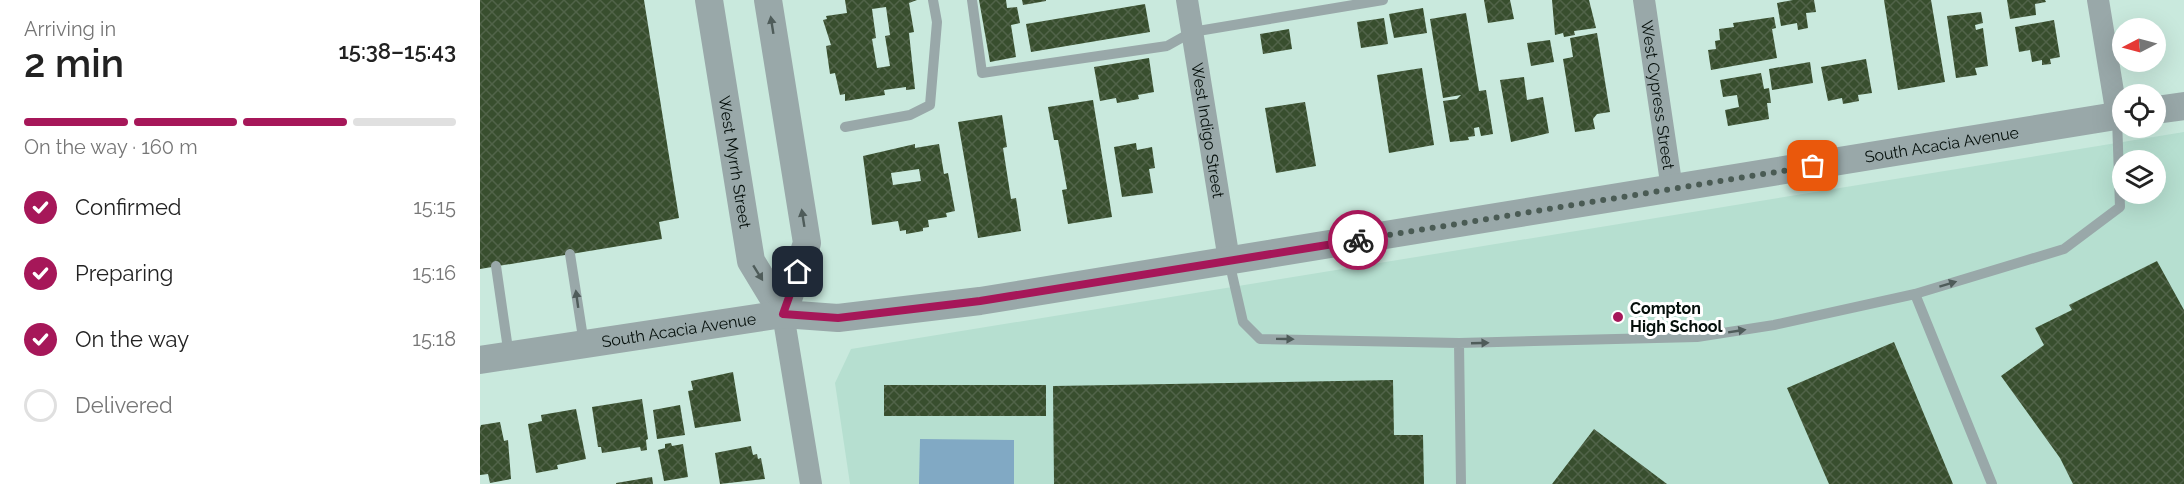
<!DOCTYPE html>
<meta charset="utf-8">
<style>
:root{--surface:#fff;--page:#f2f2f2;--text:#222;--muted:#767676;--line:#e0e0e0;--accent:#a61759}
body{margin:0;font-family:Raleway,sans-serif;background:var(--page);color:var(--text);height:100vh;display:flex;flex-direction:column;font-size:22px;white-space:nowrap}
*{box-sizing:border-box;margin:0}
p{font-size:20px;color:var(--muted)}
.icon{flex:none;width:33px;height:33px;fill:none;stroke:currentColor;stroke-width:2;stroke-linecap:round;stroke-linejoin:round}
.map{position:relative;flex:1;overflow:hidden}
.panel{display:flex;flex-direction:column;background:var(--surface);width:480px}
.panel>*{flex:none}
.needle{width:39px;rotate:264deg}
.buttons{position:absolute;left:1632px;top:18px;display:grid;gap:12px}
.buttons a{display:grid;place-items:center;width:54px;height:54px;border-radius:50%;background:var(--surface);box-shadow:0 6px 24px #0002;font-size:30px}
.pin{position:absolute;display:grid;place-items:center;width:51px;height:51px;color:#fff;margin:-26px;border-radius:12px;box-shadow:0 3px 9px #0006}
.courier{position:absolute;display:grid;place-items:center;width:60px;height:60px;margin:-30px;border:4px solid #a61759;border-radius:50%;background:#fff;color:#222;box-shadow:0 2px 8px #0007}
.headline em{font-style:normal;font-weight:600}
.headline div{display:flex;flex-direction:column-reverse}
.headline{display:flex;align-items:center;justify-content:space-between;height:102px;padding:0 24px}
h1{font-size:39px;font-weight:600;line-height:45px}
.bar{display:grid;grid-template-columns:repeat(4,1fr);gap:9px 6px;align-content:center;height:72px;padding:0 24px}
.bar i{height:8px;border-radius:4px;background:var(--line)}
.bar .on{background:var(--accent)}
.bar p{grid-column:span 4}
ol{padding:0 24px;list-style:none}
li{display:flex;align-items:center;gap:18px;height:66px}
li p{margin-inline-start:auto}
li .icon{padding:6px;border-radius:50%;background:var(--accent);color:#fff;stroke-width:4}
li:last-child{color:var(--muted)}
li i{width:33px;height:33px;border:3px solid var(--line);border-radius:50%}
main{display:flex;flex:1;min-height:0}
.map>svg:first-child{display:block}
</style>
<main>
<section class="panel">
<div class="headline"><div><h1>2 min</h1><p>Arriving in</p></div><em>15:38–15:43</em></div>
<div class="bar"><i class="on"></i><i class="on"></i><i class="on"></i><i></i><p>On the way · 160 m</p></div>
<ol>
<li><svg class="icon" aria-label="check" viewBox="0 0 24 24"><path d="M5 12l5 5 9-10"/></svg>Confirmed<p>15:15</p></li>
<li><svg class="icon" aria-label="check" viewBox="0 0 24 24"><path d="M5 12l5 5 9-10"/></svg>Preparing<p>15:16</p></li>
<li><svg class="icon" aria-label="check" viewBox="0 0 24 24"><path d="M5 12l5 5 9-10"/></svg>On the way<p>15:18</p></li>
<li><i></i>Delivered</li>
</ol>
</section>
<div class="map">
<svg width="1704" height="484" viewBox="0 0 1704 484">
<defs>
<pattern id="building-cross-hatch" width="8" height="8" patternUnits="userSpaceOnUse" patternTransform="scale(1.5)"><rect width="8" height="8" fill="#384e2e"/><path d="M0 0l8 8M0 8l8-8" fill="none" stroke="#516349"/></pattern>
</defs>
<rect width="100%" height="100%" fill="#c9e9dd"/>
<path fill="#b6dfd0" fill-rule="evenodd" d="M 1704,132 L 1704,484 L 370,484 L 355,383 L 371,349 ZM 1642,160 L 1676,160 L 1676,194 L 1642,194 Z"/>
<path fill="#81a9c4" d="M 440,439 L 534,440 L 534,484 L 439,484 Z"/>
<path fill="url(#building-cross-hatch)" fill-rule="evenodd" d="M 0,0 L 164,0 L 199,218 L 179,222 L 182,239 L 0,269 Z
M 365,0 L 437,0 L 429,3 L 434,32 L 429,33 L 435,89 L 426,90 L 426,87 L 404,90 L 405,95 L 365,101 L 365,94 L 360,95 L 355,73 L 350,74 L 346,46 L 351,45 L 343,20 L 347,19 L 346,16 L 367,13 ZM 406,7 L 410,35 L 405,36 L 410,66 L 397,68 L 392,39 L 396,38 L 392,9 Z
M 499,0 L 526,0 L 527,8 L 537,7 L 540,23 L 531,25 L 536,57 L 510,62 Z
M 542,0 L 566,0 L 566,1 L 543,5 Z
M 1004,0 L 1030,0 L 1034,19 L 1008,23 Z
M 1072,0 L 1109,0 L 1116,28 L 1094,31 L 1095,35 L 1084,37 L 1083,33 L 1075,35 Z
M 1313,0 L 1334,0 L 1336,12 L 1326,13 L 1328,28 L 1318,30 L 1317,23 L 1301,26 L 1297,3 Z
M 1404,0 L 1451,0 L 1465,82 L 1418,90 Z
M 1527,0 L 1565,0 L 1566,2 L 1555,4 L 1556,15 L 1530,19 Z
M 665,4 L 670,32 L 551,52 L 546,24 Z
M 943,8 L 947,33 L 914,38 L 909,14 Z
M 1501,12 L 1503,23 L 1495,25 L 1496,30 L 1503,28 L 1508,66 L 1495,68 L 1497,75 L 1476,78 L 1467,16 Z
M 986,13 L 999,91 L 1006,90 L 1013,134 L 1001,136 L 999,127 L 994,128 L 995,136 L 988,137 L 989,140 L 970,142 L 963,101 L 977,99 L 981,95 L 963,98 L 950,19 Z
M 1294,17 L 1296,28 L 1292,29 L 1297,58 L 1231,70 L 1228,50 L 1236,49 L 1235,41 L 1240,40 L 1239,29 L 1254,27 L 1253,23 Z
M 904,18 L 908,44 L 881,48 L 877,22 Z
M 1574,20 L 1580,57 L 1570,59 L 1571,64 L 1562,65 L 1562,60 L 1552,62 L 1550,50 L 1539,52 L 1535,27 Z
M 809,29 L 812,49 L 783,54 L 780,34 Z
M 1117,33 L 1130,112 L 1117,114 L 1113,119 L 1115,129 L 1095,132 L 1083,59 L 1093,57 L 1090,38 Z
M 1070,40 L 1074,62 L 1051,66 L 1047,43 Z
M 669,58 L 674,92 L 658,95 L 659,99 L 637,103 L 636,98 L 620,101 L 614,67 Z
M 1386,59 L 1392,93 L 1378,95 L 1379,101 L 1363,104 L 1362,98 L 1348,101 L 1341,67 Z
M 1330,62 L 1333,83 L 1292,90 L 1289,69 Z
M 942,68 L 954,145 L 909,153 L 897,75 Z
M 1281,73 L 1284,89 L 1289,88 L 1291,103 L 1287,103 L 1289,119 L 1248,126 L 1245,110 L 1259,107 L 1257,95 L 1243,97 L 1240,80 Z
M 1044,77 L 1047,100 L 1063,97 L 1069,133 L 1031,142 L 1020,80 Z
M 613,100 L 632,217 L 588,224 L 582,190 L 587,189 L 578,140 L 574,140 L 568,107 Z
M 825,102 L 836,166 L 796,173 L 785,108 Z
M 522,115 L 527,147 L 523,148 L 531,199 L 536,198 L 541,231 L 498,238 L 478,122 Z
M 656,143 L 657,150 L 672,147 L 675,168 L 669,169 L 673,193 L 642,197 L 634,147 Z
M 435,144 L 435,148 L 459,144 L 464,174 L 468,173 L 475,211 L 466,213 L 467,217 L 448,220 L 449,227 L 443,228 L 443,231 L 426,234 L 426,230 L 420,231 L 418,221 L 392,225 L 383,156 ZM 439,169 L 441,181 L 413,185 L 411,173 Z
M 1677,261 L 1704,310 L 1704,484 L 1593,484 L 1580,458 L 1521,376 L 1564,345 L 1555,328 L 1592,310 L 1589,305 Z
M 1414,342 L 1473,484 L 1349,484 L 1307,388 Z
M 253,372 L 261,421 L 215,428 L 208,391 L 213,390 L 211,381 Z
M 913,380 L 914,435 L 943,435 L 944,484 L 574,484 L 573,386 Z
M 404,385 L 566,385 L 566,416 L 404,416 Z
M 162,399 L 168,439 L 166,440 L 167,450 L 161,451 L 160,447 L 122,453 L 121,447 L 118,447 L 112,407 Z
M 200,405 L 205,435 L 177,439 L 173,410 Z
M 96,409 L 106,459 L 77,465 L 78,469 L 56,473 L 48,424 L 62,421 L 61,415 Z
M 20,422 L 24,441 L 28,440 L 31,479 L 10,483 L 8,474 L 0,475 L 0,428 L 1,425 Z
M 1114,429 L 1187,484 L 1072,484 Z
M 191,443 L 192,446 L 203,444 L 208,477 L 184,481 L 178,450 L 185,448 L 185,444 Z
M 271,446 L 273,455 L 277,454 L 278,459 L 281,458 L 285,479 L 240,484 L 235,453 Z
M 172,477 L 173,484 L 136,484 L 136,483 Z"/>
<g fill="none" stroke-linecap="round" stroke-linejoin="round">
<path stroke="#99a8a9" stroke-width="10" d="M 492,0 L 502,73 L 687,46 L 712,32 L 903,0
M 365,127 L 430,115 L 450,105 L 457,22 L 453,0
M 90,254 L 104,344
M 749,261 L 763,322 L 780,339 L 979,343 L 1217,337 L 1294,325 L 1435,294 L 1584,249 L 1640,207 L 1637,118
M 16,266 L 29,356
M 1435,294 L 1512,484
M 979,343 L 981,484"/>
<g stroke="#99a8a9" stroke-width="22">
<path id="s1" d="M 707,0 L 749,260"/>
<path id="s2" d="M 1164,0 L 1192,189"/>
<path d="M 1618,0 L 1637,116"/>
<path d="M 303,314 L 331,484"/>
</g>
<g stroke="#99a8a9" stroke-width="28">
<path id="s3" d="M 229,0 L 271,261 L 303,314"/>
<path d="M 288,0 L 327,243 L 303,314"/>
<path d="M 1676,110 L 1704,106"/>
<path id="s4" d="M 0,360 L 303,314 L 358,318 L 500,301 L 1642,115"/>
</g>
</g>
<defs><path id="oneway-solid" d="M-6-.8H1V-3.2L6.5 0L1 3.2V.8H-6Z" transform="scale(1.5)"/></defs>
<g fill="#4f5c5a">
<use href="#oneway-solid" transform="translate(292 25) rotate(-99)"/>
<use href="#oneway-solid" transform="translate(323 218) rotate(-99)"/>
<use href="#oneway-solid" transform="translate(278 273) rotate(58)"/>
<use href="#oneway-solid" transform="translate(1468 284) rotate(-17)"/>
<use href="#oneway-solid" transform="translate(97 299) rotate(-98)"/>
<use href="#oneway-solid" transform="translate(1257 331) rotate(-9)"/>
<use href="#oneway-solid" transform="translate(805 339) rotate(1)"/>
<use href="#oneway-solid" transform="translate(1000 343) rotate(-2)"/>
</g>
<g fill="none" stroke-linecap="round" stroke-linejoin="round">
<path stroke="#4a5b54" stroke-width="6" stroke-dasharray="0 10.8" d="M 878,240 L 1333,166"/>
<path stroke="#a61759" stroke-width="8" d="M 318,272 L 303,314 L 358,318 L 500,301 L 878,240"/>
</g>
<circle fill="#a61759" stroke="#fff" stroke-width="2" cx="1138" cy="317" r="6"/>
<g text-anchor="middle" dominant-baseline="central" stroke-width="6" stroke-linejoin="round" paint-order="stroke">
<g font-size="16" fill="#050f0b" stroke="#fff">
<text stroke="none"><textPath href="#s2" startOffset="96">West Cypress Street</textPath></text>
<text stroke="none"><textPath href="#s1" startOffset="132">West Indigo Street</textPath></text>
<text stroke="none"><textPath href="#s4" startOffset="1479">South Acacia Avenue</textPath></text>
<text stroke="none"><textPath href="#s3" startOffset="164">West Myrrh Street</textPath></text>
<text stroke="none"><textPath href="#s4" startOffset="201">South Acacia Avenue</textPath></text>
</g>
<g font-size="16" font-weight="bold" fill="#050f0b" stroke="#fff" text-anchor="start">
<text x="1150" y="308">Compton<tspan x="1150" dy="18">High School</tspan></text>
</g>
</g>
</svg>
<div class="buttons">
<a><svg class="needle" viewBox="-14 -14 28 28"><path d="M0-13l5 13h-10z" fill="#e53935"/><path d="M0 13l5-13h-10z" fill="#767676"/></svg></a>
<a><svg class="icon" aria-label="locate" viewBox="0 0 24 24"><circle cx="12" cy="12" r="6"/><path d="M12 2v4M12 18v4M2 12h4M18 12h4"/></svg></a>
<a><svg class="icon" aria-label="layers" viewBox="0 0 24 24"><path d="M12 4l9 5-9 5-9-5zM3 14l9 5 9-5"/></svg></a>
</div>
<div class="pin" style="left:1333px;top:166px;background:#ea580c"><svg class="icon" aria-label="bag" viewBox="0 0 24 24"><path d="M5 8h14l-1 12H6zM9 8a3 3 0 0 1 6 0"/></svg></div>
<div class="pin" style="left:318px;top:272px;background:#1f2937"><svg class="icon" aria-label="home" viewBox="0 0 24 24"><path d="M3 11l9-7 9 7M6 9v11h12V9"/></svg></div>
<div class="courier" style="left:878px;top:240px"><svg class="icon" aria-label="bike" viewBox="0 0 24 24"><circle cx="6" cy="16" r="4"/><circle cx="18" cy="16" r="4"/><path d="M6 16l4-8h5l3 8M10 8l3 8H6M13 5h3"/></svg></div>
</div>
</main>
